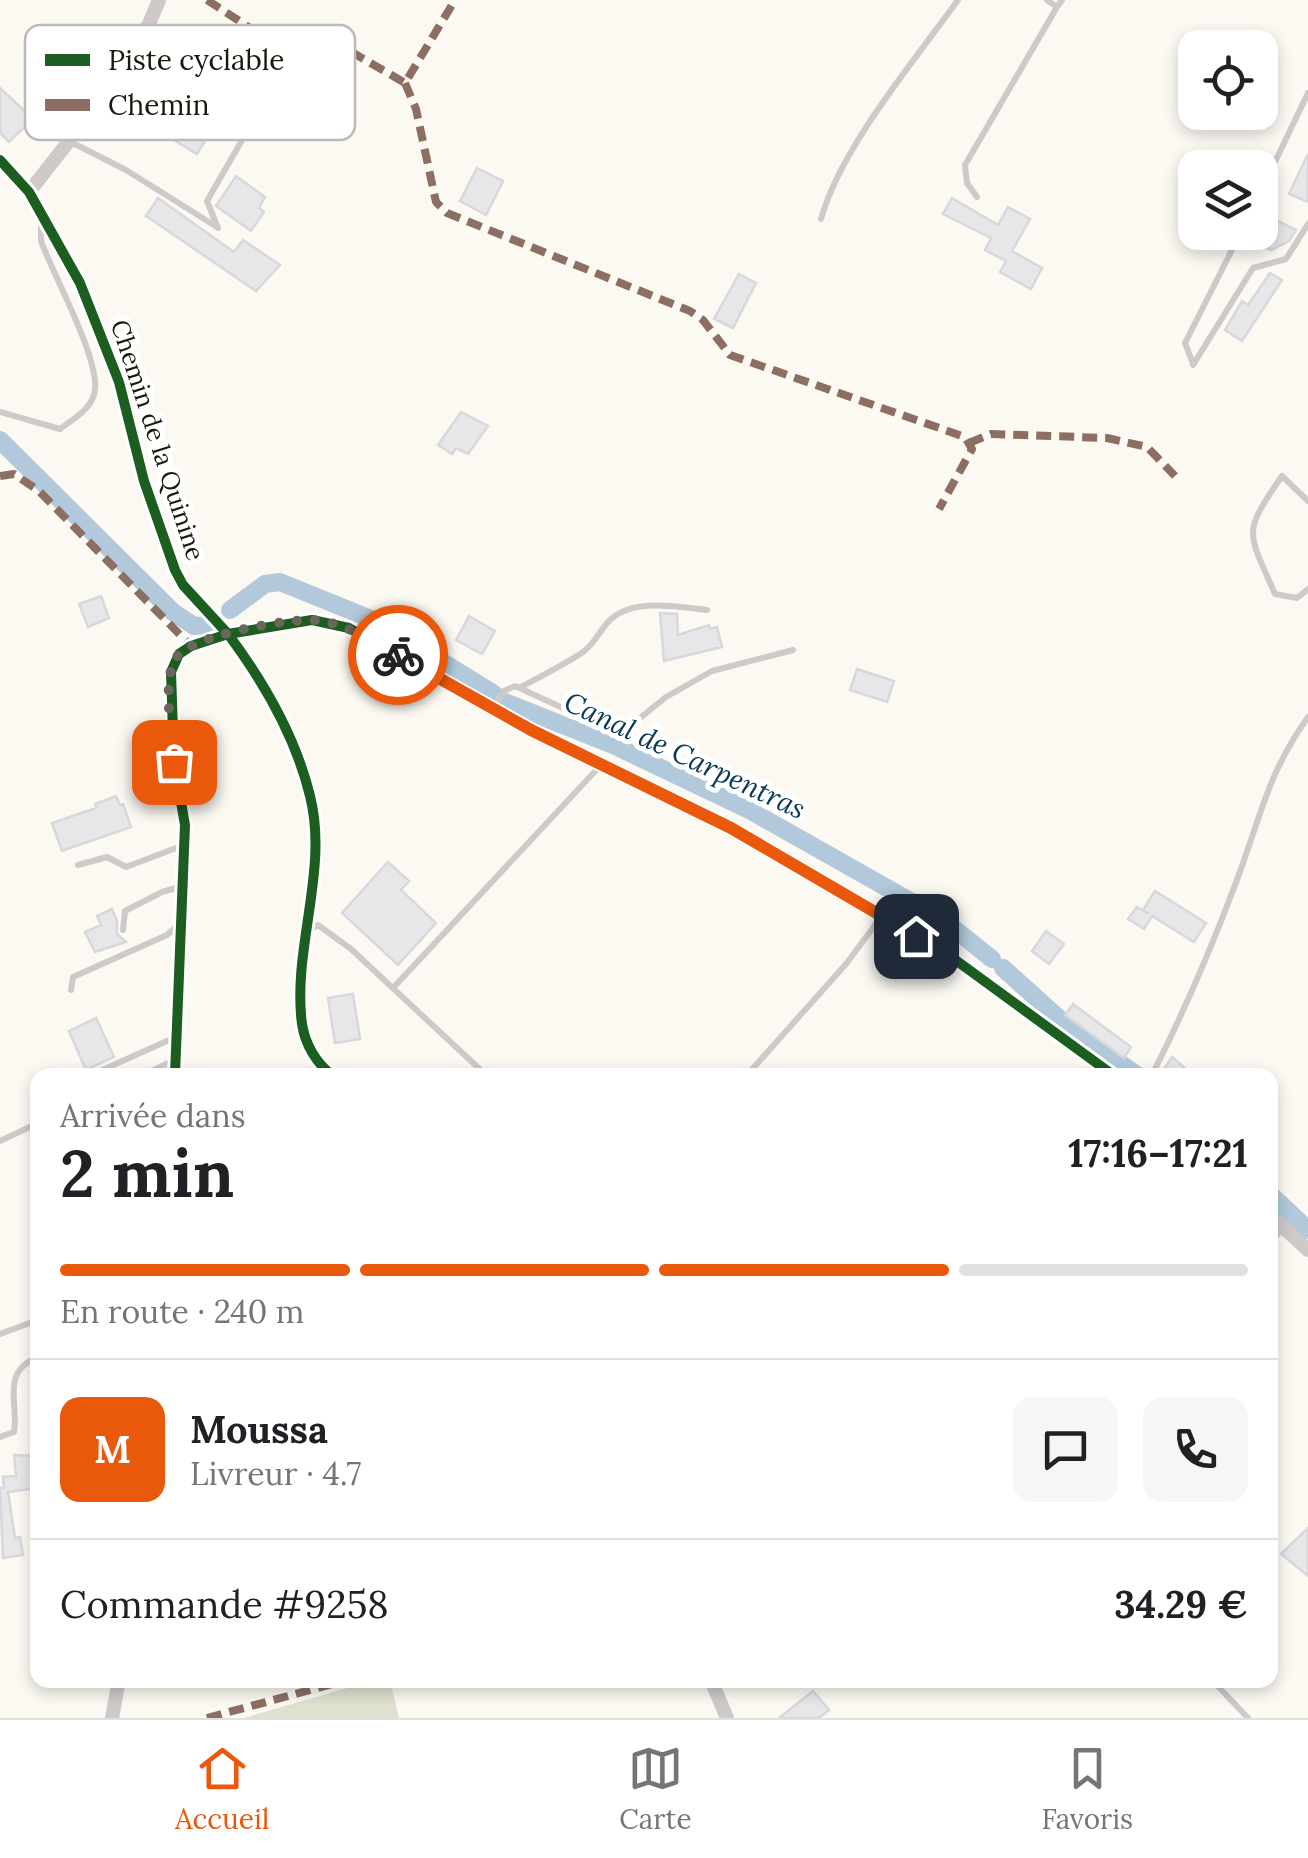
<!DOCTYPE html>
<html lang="fr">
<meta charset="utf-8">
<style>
:root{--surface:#fff;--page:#f6f6f6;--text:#202124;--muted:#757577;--line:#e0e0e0;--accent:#ea580c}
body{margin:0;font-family:Lora,serif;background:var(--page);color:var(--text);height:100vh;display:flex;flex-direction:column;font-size:38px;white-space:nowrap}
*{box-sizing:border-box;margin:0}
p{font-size:32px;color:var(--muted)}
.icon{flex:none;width:55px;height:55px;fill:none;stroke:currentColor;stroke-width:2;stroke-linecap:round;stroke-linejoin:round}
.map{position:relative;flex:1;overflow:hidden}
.drawer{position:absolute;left:30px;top:1068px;width:1248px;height:620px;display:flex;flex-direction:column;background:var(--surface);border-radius:20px;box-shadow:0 5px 15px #0003}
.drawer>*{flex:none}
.buttons{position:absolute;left:1178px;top:30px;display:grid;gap:20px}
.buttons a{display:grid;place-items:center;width:100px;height:100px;border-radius:20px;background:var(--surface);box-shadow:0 5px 15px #0003;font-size:50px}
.pin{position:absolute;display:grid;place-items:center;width:85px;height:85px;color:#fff;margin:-42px;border-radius:20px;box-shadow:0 5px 15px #0006}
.courier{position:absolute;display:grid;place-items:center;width:100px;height:100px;margin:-50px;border:8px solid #ea580c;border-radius:50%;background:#fff;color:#222;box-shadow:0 2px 12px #0007}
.headline em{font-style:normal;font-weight:700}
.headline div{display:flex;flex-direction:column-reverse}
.headline{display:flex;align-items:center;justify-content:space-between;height:170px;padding:0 30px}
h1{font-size:65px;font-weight:700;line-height:75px}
.bar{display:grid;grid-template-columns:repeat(4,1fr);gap:15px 10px;align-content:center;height:120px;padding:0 30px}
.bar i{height:12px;border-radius:8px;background:var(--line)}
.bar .current{background:var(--accent)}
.bar p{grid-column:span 4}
.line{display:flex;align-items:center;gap:25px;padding:0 30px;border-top:2px solid var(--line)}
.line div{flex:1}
.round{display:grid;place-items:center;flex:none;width:105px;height:105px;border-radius:20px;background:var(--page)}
.menu{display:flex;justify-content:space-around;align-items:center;height:140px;border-top:2px solid var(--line);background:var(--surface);font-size:28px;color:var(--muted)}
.menu a{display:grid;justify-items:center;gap:5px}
.menu .current{color:var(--accent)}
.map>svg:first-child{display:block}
</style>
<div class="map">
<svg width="1308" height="1718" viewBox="0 0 1308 1718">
<rect width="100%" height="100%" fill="#fbf9f2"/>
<path fill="#e0e0cf" d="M 375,1680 L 390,1680 L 399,1718 L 244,1718 Z"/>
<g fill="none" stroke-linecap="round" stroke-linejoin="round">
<path stroke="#b1c9da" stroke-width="18" d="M 0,440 L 173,612 L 194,626 L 212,625
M 230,610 L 265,584 L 280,582 L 376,621 L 494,694
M 505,702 L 613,745 L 751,811 L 942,919 L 992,959
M 1003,968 L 1065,1024 L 1137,1075
M 1270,1194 L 1308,1230"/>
</g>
<path fill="#e7e7ea" stroke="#d8d8db" stroke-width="2.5" d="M 161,87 L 217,121 L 197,154 L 141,120 Z
M 0,88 L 33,119 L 9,142 L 0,133 Z
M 1308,154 L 1308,202 L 1289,194 Z
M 477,168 L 503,181 L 486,215 L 460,201 Z
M 236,176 L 265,197 L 259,208 L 264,212 L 251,231 L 216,206 Z
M 158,198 L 234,252 L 243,240 L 280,265 L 256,291 L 146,216 Z
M 952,198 L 998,225 L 1008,207 L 1030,219 L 1012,251 L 1042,268 L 1031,289 L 1000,272 L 1006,261 L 985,250 L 991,238 L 943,214 Z
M 1260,212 L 1296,230 L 1289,241 L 1271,250 L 1246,238 L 1248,232 L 1260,232 Z
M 1270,273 L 1282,280 L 1242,341 L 1225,330 L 1242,301 L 1248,305 Z
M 739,274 L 756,283 L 733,328 L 714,319 Z
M 461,412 L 488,426 L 468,454 L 456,448 L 452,454 L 438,445 Z
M 101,596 L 109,618 L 88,627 L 79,604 Z
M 660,613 L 677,614 L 678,635 L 709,625 L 710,629 L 717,627 L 722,647 L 664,661 Z
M 469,616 L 495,631 L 482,654 L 456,640 Z
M 857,669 L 894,681 L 887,702 L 850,690 Z
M 116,796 L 120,805 L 123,804 L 131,827 L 62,851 L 52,823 L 96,808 L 95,804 Z
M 388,862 L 409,881 L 401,890 L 436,923 L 398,965 L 342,913 Z
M 1155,891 L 1206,923 L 1194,942 L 1152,916 L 1144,929 L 1128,919 L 1137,907 L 1149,914 L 1143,910 Z
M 112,909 L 117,921 L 117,934 L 126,942 L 95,952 L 85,932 L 101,925 L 97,916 Z
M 1046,931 L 1064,944 L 1049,964 L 1032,951 Z
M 353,994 L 360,1039 L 335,1043 L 328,998 Z
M 1073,1004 L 1131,1047 L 1124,1058 L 1065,1015 Z
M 96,1018 L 114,1057 L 86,1070 L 69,1031 Z
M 1172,1057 L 1193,1075 L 1160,1075 Z
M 14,1455 L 35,1456 L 38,1488 L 8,1492 L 15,1538 L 20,1537 L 23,1555 L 3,1558 L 0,1488 L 4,1488 L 3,1477 L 16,1476 Z
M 1308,1528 L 1308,1576 L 1281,1554 Z
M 813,1691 L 829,1710 L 819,1718 L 779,1718 Z"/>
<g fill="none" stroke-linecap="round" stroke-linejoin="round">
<path stroke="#cfc9c9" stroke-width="6" d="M 1047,0 L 1057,7 L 1062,0
M 69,141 L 126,170 L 217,227
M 1260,193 L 1308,93
M 977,197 L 967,183 L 965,165 L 1057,7
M 821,219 C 840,149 914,61 958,0
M 218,228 L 207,201 L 249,128 L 266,125 L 324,44
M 1193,364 L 1185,343 L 1241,232
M 1193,365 L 1253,268 L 1286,259 L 1308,224
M 0,412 L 60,429 C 73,419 94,408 95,389 C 98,355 54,277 41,241 L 41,224
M 1308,501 L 1282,476 C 1242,534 1247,530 1275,594 L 1297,598 L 1308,589
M 521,687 C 541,676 564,665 583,652 C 595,643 599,632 608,622 C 631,597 678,607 707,610
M 493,707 L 504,691 L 515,686 L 602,726 L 634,723 L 666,697 L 712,671 L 793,650
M 78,865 L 107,857 L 126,867 L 184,845
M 123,930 L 125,911 L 162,892 L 183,886
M 307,932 L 318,925 L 351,949 L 486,1075
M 393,988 L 600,766
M 71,990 L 73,977 L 167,935 L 179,924
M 91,1075 L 176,1037
M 143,1075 L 173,1061
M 747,1075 L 846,964 L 881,917
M 1090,1075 L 1094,1060
M 1152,1075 C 1183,1014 1211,949 1235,885 C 1260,820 1266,776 1308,717
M 0,1141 L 38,1123
M 1270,1242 L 1283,1229
M 0,1334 L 38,1320
M 0,1437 L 14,1432 C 19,1403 0,1372 38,1357
M 35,1583 L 38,1579
M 1212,1680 L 1248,1718"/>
<path stroke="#cfc9c9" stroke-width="14" d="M 0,160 L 29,192 L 80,283 L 119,382 L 144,481 L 175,570 L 183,585 L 228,634 L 312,620 L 349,628 L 531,730 L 731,828 L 950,956 L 1113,1075
M 29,192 L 69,141 L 149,24 L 159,0
M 175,1075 L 185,825 L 174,762 L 171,672 L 179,654 L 191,646 L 228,634 C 263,681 296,738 310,796 C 329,870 292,949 302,1024 C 305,1044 316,1063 332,1075
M 1270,1215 L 1308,1250
M 711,1680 L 727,1718
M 112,1718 L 119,1680"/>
<path stroke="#8d6e63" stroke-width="8" stroke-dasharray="15 8" stroke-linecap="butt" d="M 207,0 L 287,52 L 324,44 L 348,50 L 405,83 L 455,0
M 405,83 L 416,109 L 436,202 L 447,213 L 690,311 L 703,320 L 730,355 L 965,437 L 972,449 L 939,509
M 969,443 L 991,434 L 1107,438 L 1147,447 L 1175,476
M 0,476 L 14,474 L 39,491 L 191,646
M 207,1718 L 347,1680"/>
<g stroke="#fff" stroke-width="16">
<path id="cycleway" d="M 0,160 L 29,192 L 80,283 L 119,382 L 144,481 L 175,570 L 183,585 L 228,634 L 312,620 L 349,628 L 531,730 L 731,828 L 950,956 L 1113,1075
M 175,1075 L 185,825 L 174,762 L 171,672 L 179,654 L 191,646 L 228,634 C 263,681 296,738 310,796 C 329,870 292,949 302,1024 C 305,1044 316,1063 332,1075"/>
</g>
<use href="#cycleway" stroke="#1b5e20" stroke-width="10"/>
</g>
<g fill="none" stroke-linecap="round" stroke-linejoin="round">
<path stroke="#69675c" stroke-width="10" stroke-dasharray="0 18" d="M 174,762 C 172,737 163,684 174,661 C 185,636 286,619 313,620 C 344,622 372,641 398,655"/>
<path stroke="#ea580c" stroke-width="12" d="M 398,655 L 531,730 L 731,828 L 916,936"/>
</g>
<g text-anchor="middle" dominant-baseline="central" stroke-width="10" stroke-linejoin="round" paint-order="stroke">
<g font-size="25" fill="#1b190c" stroke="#fff">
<text transform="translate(158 440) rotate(72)">Chemin de la Quinine</text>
</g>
<g font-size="28" font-style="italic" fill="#0a3954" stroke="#fff">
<text transform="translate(685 755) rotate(25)">Canal de Carpentras</text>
</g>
</g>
<rect x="25" y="25" width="330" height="115" rx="15" fill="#fff" stroke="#bbbab6" stroke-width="2.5"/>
<rect x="45" y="54" width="45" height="12" fill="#1b5e20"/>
<rect x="45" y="99" width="45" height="12" fill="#8d6e63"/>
<g font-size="28" fill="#1b190c">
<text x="108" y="70">Piste cyclable</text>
<text x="108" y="115">Chemin</text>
</g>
</svg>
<div class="buttons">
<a><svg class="icon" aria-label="locate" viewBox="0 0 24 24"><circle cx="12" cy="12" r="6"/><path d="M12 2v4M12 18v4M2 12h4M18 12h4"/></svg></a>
<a><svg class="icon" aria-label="layers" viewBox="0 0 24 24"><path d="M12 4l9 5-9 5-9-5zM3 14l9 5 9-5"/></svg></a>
</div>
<div class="pin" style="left:174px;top:762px;background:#ea580c"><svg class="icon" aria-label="bag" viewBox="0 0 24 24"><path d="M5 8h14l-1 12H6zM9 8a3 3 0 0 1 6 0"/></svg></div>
<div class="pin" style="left:916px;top:936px;background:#1f2937"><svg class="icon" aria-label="home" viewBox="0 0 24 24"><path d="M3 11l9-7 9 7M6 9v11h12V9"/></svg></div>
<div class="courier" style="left:398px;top:655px"><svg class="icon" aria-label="bike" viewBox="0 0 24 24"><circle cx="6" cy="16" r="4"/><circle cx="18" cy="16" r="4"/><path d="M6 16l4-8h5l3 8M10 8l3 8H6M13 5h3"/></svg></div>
<section class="drawer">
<div class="headline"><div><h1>2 min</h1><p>Arrivée dans</p></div><em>17:16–17:21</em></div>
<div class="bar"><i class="current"></i><i class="current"></i><i class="current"></i><i></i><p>En route · 240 m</p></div>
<div class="line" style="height:180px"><b class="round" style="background:var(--accent);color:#fff">M</b><div><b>Moussa</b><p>Livreur · 4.7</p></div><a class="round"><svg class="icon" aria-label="chat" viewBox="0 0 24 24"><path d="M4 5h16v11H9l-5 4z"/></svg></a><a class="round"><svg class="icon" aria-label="phone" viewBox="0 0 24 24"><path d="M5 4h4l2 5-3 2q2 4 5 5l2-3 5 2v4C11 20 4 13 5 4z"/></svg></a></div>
<div class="line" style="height:130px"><div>Commande #9258</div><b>34.29 €</b></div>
</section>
</div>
<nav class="menu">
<a class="current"><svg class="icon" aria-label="home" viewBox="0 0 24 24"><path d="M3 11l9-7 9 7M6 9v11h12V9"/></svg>Accueil</a>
<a><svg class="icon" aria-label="map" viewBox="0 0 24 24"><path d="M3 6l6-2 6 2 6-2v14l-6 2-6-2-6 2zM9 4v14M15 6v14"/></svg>Carte</a>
<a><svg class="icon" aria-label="saved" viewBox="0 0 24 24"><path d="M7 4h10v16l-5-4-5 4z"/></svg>Favoris</a>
</nav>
